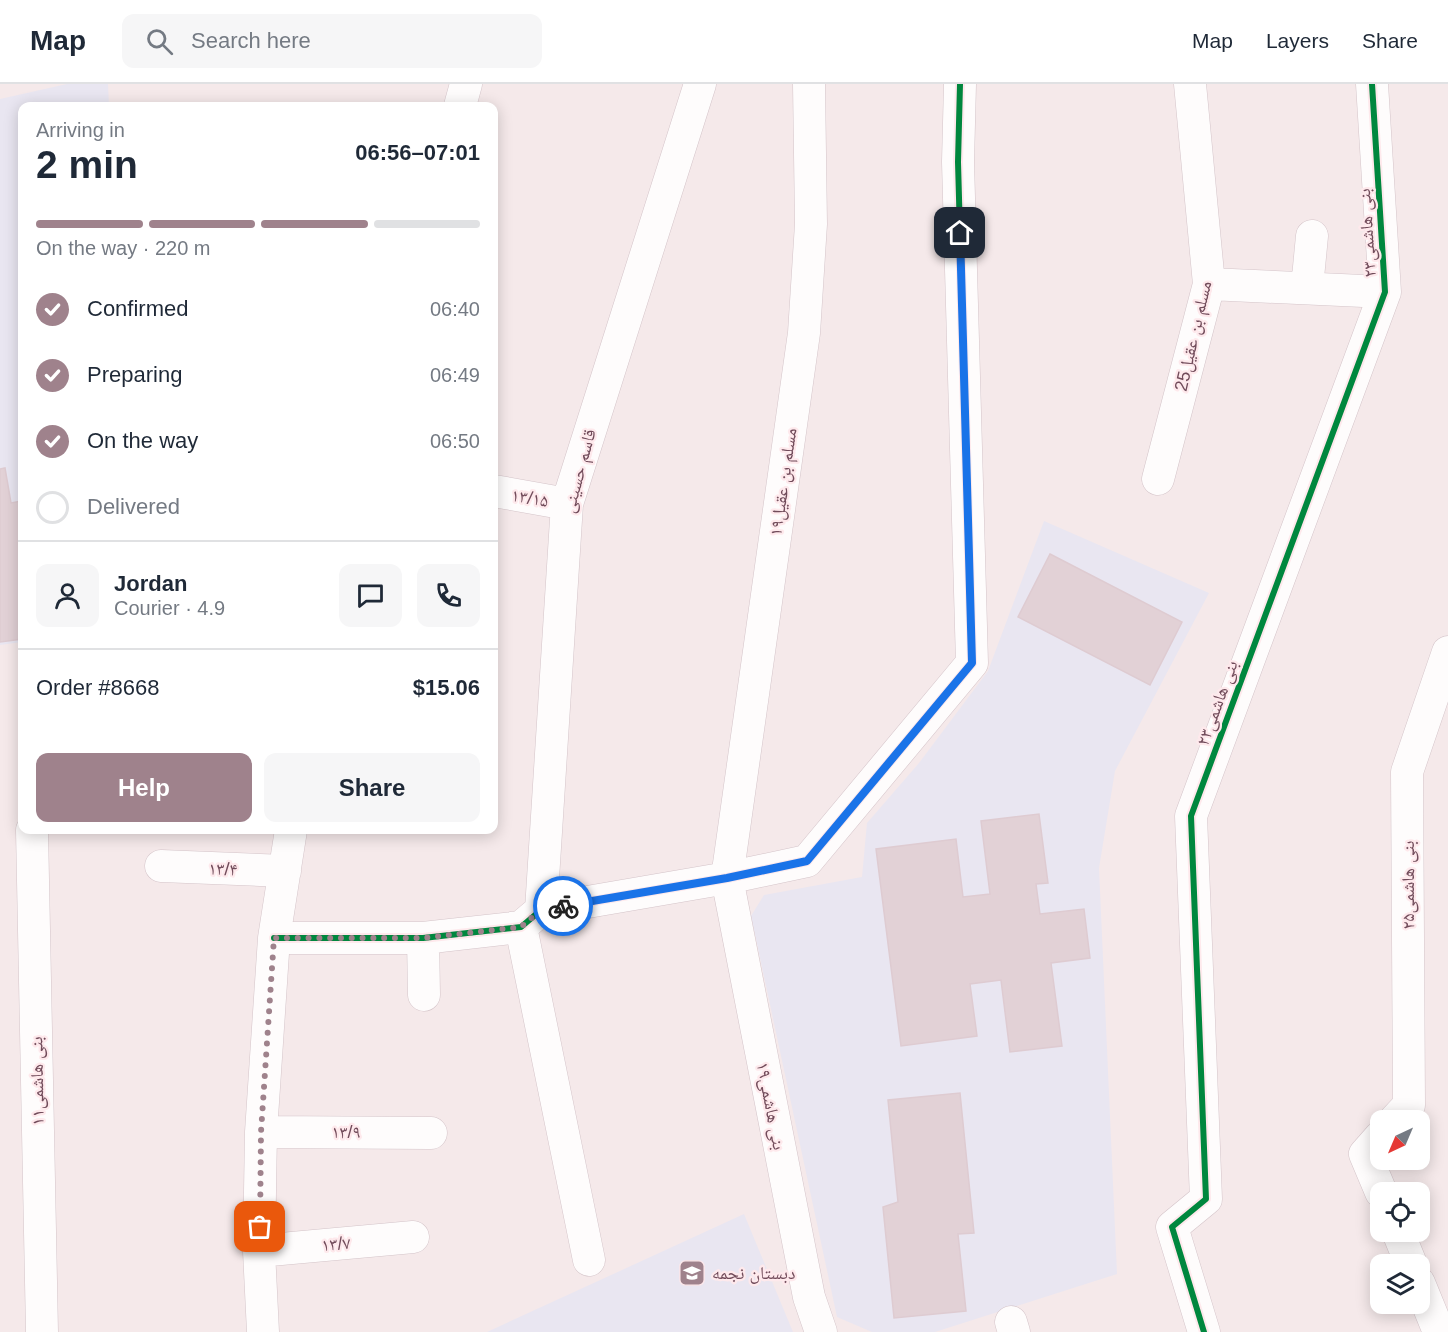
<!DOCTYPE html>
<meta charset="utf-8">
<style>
:root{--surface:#fff;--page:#f6f6f7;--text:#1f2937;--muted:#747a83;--line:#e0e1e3;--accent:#9f828c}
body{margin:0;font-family:Helvetica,"Noto Naskh Arabic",sans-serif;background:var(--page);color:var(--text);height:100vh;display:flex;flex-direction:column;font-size:22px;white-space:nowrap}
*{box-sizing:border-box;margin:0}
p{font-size:20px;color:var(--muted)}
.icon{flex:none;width:33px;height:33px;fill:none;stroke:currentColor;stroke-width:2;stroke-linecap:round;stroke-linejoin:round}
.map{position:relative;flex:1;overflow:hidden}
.panel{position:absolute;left:18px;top:18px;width:480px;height:732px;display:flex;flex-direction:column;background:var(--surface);border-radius:12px;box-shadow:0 3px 15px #0003}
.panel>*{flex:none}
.needle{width:39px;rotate:224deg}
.fabs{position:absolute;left:1370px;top:1026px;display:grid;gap:12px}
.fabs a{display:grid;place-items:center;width:60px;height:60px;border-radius:12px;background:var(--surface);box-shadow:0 3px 15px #0003;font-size:30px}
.pin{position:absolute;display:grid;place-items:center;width:51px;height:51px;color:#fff;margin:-26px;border-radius:12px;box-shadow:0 3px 9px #0006}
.courier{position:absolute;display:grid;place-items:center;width:60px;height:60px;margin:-30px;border:4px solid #1a73e8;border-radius:50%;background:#fff;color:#222;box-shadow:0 2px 8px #0007}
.summary em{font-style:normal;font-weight:700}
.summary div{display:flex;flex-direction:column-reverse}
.summary{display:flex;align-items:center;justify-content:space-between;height:102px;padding:0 18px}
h1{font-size:39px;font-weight:700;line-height:45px}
.bar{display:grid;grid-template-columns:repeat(4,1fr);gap:9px 6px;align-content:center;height:72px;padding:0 18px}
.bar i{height:8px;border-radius:4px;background:var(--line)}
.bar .selected{background:var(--accent)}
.bar p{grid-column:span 4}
.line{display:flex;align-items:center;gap:15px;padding:0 18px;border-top:2px solid var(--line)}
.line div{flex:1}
.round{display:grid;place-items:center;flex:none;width:63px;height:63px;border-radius:12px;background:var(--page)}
ol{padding:0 18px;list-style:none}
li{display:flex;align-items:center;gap:18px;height:66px}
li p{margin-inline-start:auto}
li .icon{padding:6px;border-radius:50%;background:var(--accent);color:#fff;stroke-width:4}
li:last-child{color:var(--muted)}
li i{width:33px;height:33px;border:3px solid var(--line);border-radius:50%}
.button{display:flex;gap:12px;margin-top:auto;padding:12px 18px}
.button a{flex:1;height:69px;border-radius:12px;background:var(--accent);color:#fff;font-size:24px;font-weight:700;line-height:69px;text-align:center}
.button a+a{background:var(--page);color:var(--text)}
header{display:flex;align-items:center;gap:36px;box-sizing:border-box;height:84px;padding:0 30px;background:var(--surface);border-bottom:2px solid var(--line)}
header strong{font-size:28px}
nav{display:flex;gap:33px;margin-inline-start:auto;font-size:21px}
.search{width:420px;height:54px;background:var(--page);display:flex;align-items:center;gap:15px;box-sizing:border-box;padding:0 21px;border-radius:12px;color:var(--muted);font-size:22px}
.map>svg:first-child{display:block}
</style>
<header>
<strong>Map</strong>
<div class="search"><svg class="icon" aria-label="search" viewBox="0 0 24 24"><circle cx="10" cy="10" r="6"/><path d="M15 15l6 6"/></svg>Search here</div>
<nav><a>Map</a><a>Layers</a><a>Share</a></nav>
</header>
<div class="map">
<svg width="1448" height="1248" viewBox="0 0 1448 1248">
<rect width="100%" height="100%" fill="#f5e9ea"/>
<path fill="#e9e6f1" d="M 67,0 L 108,0 L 109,22 L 22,22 L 22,558 L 0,561 L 0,15 Z
M 1044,437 L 1209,509 L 1115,687 L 1099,784 L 1117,1190 L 935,1248 L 872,1248 L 837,1233 L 751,832 L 764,811 L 862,793 L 867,739 L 919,679 L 988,587 Z
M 744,1130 L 793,1248 L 487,1248 Z"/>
<path fill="#e2d1d6" stroke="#decbd1" stroke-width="1.5" d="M 5,384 L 11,419 L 22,417 L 22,555 L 0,558 L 0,385 Z
M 1050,470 L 1182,538 L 1150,601 L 1018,533 Z
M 1039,730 L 1048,799 L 1036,800 L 1040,830 L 1084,825 L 1090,874 L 1051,879 L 1062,962 L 1010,968 L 1001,896 L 970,900 L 977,952 L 901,962 L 876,765 L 956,755 L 963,813 L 990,810 L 981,737 Z
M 960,1009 L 974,1149 L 958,1150 L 966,1227 L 894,1234 L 883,1123 L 898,1118 L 888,1016 Z"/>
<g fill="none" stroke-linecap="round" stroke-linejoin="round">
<g stroke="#d4c4c9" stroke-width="33">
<path id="minor" d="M 809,0 L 811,140 L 804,249 L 727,794 L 809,1213 L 821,1248
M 460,22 L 466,0
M 1209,200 L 1385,208
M 1307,204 L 1312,152
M 1158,395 L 1209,200 L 1190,0
M 494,407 L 567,420
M 32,746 L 42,1248
M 161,782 L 285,787
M 541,826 L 567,420 L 700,0
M 521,843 L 589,1176
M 274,854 L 423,854 L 521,843 L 541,826 L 727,794 L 807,777 L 972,579 L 958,78 L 960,0
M 423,854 L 424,911
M 1395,1036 L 1409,1021 L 1407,688 L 1448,568
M 261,1048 L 431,1049
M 1380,1053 L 1365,1070 L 1381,1108
M 1398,1148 L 1411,1180
M 259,1167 L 413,1153
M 1419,1199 L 1439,1248
M 1011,1238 L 1014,1248
M 263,1248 L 259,1167 L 261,1048 L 274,854 L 291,746
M 1204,1248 L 1172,1143 L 1206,1115 L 1191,732 L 1385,208 L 1372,0"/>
</g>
<use href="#minor" stroke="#fefcfc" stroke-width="32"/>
<g stroke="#fee9ec" stroke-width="10">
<path id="cycleway" d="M 274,854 L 423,854 L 521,843 L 541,826 L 727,794 L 807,777 L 972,579 L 958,78 L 960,0
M 1204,1248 L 1172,1143 L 1206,1115 L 1191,732 L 1385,208 L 1372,0"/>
</g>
<use href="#cycleway" stroke="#00873e" stroke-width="6"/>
</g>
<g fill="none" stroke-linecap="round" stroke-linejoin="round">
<path stroke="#9f828c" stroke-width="6" stroke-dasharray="0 10.8" d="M 260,1143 L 261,1048 L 274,854 L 423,854 L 521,843 L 541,826 L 563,822"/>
<path stroke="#1a73e8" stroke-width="8" d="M 563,822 L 727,794 L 807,777 L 972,579 L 960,149"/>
</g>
<defs>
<g id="school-square" transform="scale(1.35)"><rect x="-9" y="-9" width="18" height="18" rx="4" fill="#9f828c" stroke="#fee9ec"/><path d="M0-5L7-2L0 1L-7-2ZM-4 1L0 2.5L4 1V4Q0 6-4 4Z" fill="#fff"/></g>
</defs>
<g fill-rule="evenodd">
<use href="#school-square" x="692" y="1189"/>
</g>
<g text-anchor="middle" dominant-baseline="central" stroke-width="4.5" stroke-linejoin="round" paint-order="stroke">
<g font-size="18" fill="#714b5a" stroke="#fee9ec">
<text transform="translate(1367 149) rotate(-94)">بنی هاشمی۲۳</text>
<text transform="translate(1193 252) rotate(-77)">مسلم بن عقیل25</text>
<text transform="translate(579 387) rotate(-75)">قاسم حسینی</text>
<text transform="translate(783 398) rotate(-82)">مسلم بن عقیل۱۹</text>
<text transform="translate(530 414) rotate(10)">۱۳/۱۵</text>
<text transform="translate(1217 619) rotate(-70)">بنی هاشمی۲۳</text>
<text transform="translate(223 785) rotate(2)">۱۳/۴</text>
<text transform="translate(1408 801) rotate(-90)">بنی هاشمی۲۵</text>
<text transform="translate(37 997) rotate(-91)">بنی هاشمی۱۱</text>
<text transform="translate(771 1022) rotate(79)">بنی هاشمی۱۹</text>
<text x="346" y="1048">۱۳/۹</text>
<text transform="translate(336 1160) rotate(-5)">۱۳/۷</text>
</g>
<g font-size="18" fill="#714b5a" stroke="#fee9ec" text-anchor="start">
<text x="712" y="1189">دبستان نجمه</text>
</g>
</g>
</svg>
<div class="fabs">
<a><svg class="needle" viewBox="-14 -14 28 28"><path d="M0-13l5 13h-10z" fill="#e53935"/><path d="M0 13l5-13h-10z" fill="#747a83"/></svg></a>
<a><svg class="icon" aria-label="locate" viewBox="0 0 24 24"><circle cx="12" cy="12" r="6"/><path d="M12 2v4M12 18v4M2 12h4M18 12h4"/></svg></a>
<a><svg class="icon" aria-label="layers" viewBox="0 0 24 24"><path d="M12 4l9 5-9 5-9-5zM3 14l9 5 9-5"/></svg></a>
</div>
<div class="pin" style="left:260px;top:1143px;background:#ea580c"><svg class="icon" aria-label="bag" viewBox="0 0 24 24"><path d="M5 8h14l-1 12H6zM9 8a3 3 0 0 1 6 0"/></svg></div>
<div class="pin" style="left:960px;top:149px;background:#1f2937"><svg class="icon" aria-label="home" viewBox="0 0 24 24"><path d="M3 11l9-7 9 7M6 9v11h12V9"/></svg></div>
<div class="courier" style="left:563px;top:822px"><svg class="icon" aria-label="bike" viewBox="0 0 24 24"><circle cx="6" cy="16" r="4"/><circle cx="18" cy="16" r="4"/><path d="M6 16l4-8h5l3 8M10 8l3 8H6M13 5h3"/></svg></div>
<section class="panel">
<div class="summary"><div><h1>2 min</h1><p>Arriving in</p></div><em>06:56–07:01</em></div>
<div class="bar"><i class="selected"></i><i class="selected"></i><i class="selected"></i><i></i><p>On the way · 220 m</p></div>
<ol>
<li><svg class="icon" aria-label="check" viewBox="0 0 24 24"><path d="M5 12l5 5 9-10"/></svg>Confirmed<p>06:40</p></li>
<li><svg class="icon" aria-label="check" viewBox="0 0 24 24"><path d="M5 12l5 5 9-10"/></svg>Preparing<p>06:49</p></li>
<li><svg class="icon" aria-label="check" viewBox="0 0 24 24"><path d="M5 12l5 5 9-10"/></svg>On the way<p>06:50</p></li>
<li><i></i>Delivered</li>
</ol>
<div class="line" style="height:108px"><a class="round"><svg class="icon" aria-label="person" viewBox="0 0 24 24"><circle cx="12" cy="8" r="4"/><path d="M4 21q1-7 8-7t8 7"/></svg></a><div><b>Jordan</b><p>Courier · 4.9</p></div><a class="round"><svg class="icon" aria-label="chat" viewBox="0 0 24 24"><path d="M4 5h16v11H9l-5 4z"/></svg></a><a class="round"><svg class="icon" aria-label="phone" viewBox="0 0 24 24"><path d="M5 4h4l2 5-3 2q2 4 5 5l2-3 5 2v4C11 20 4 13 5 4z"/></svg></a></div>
<div class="line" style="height:78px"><div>Order #8668</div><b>$15.06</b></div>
<div class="button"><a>Help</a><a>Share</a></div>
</section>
</div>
